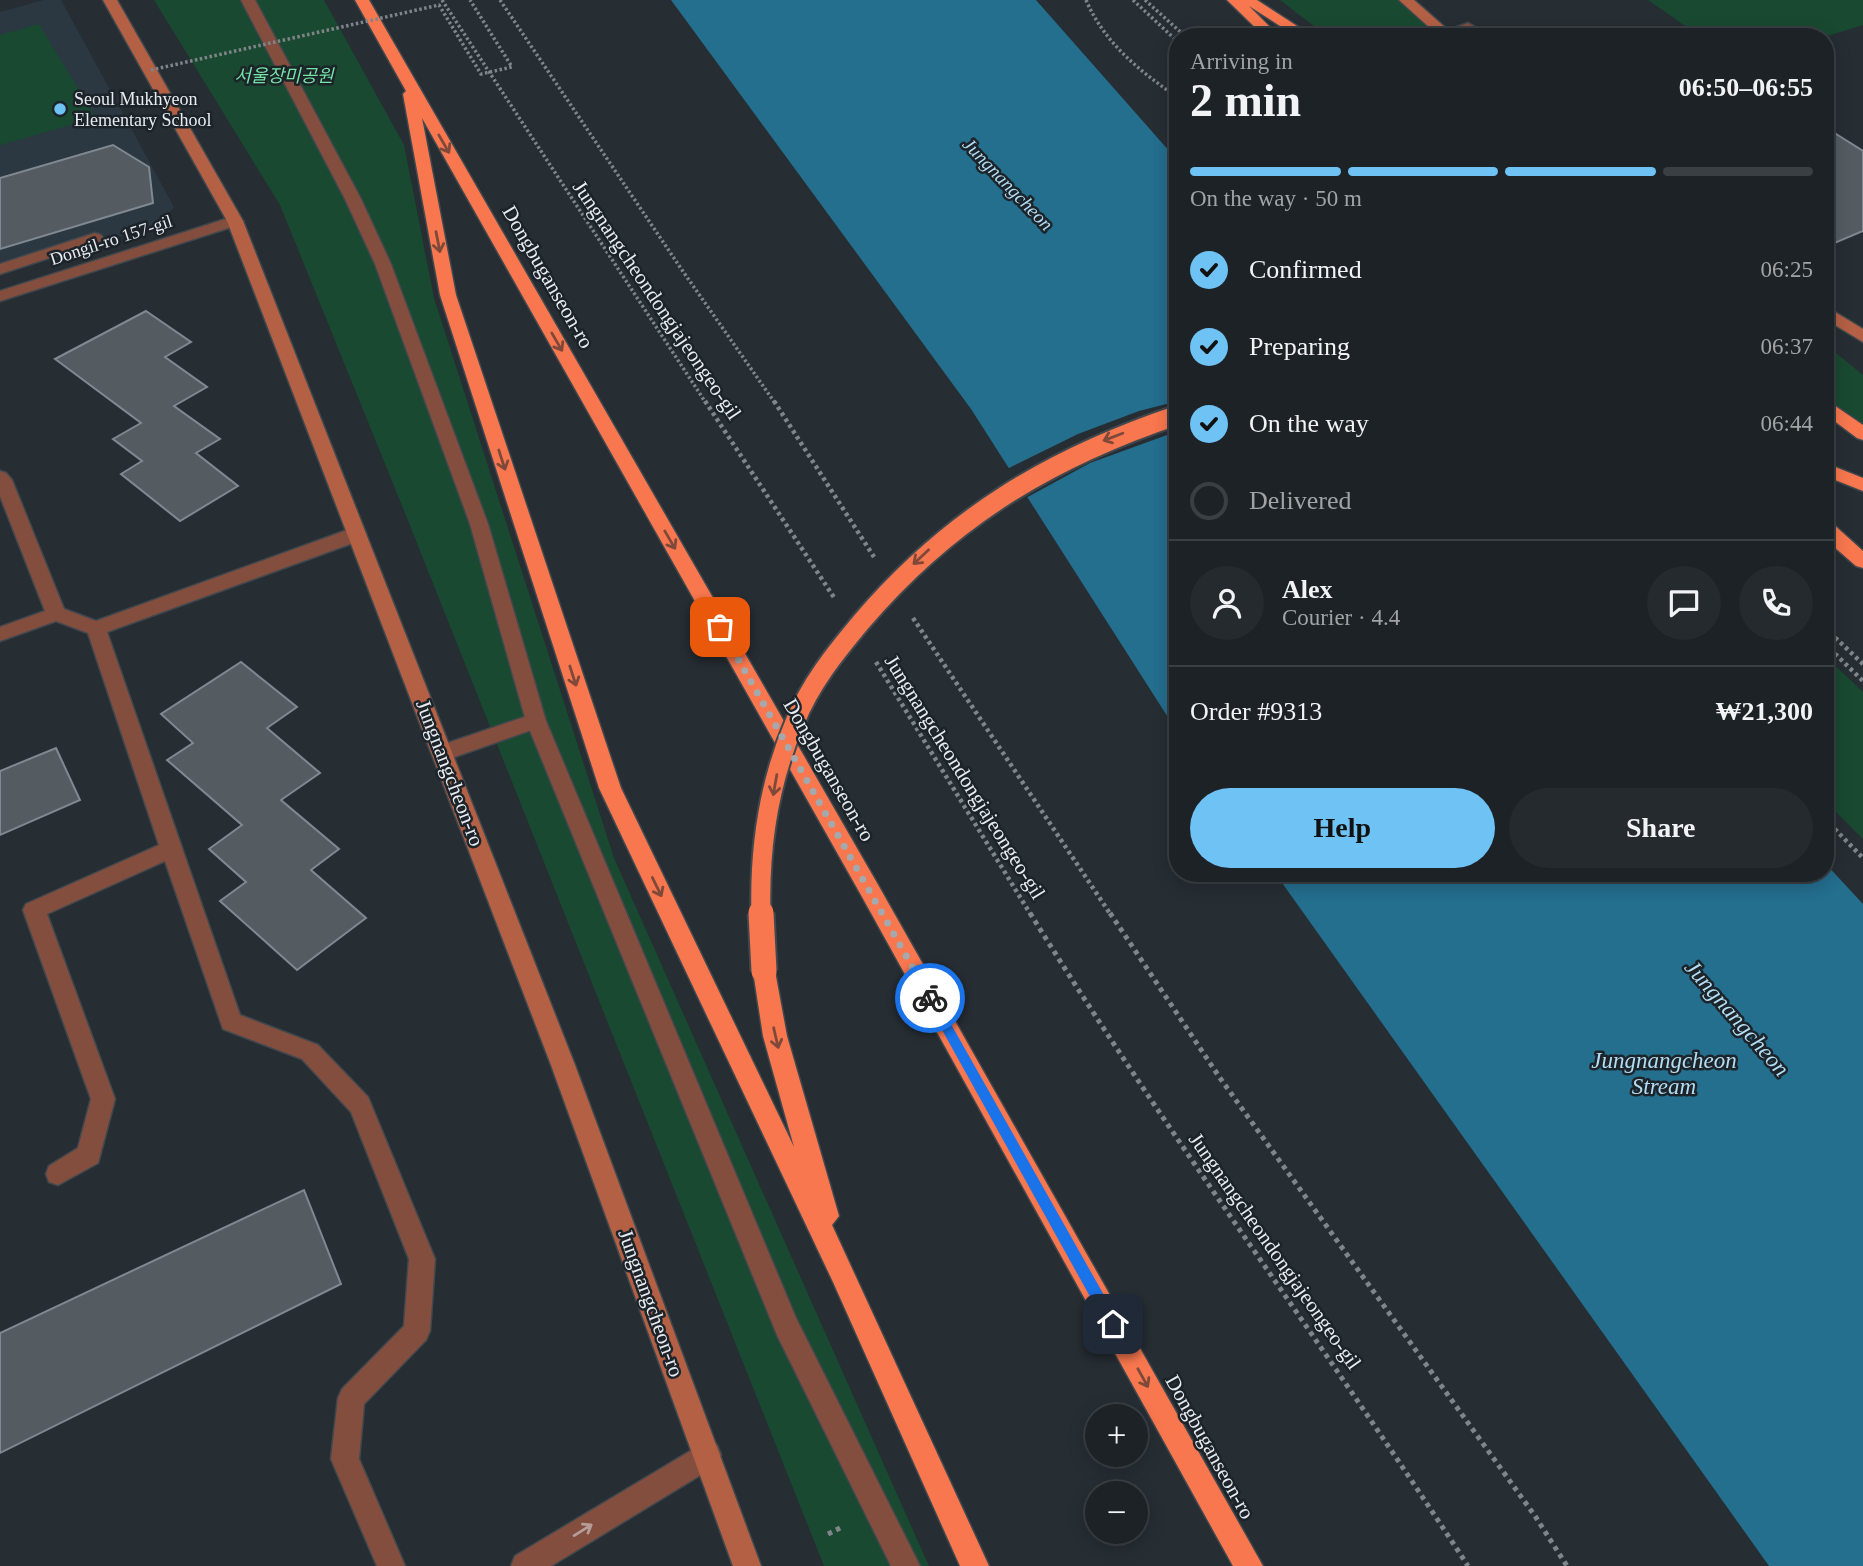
<!DOCTYPE html>
<meta charset="utf-8">
<style>
:root{--surface:#1c2226;--page:#252a2e;--text:#f1f3f6;--muted:#a0a4a7;--line:#3a3f43;--accent:#6fc2f4}
body{margin:0;font-family:"Times New Roman","Noto Sans KR",serif;background:var(--page);color:var(--text);height:100vh;display:flex;flex-direction:column;font-size:26px;white-space:nowrap}
*{box-sizing:border-box;margin:0}
p{font-size:23px;color:var(--muted)}
.icon{flex:none;width:38px;height:38px;fill:none;stroke:currentColor;stroke-width:2;stroke-linecap:round;stroke-linejoin:round}
.map{position:relative;flex:1;overflow:hidden}
.panel{position:absolute;left:1169px;top:28px;width:665px;height:854px;display:flex;flex-direction:column;background:var(--surface);border-radius:28px;box-shadow:0 4px 18px #0003,0 0 0 2px var(--line)}
.panel>*{flex:none}
.controls{position:absolute;left:1085px;top:1404px;display:grid;gap:14px}
.controls a{display:grid;place-items:center;width:63px;height:63px;border-radius:50%;background:var(--surface);box-shadow:0 4px 18px #0003,0 0 0 2px var(--line);font-size:35px}
.pin{position:absolute;display:grid;place-items:center;width:60px;height:60px;color:#fff;margin:-30px;border-radius:14px;box-shadow:0 4px 10px #0006}
.courier{position:absolute;display:grid;place-items:center;width:70px;height:70px;margin:-35px;border:5px solid #1a73e8;border-radius:50%;background:#fff;color:#222;box-shadow:0 2px 9px #0007}
.headline em{font-style:normal;font-weight:700}
.headline div{display:flex;flex-direction:column-reverse}
.headline{display:flex;align-items:center;justify-content:space-between;height:119px;padding:0 21px}
h1{font-size:46px;font-weight:700;line-height:52px}
.bar{display:grid;grid-template-columns:repeat(4,1fr);gap:10px 7px;align-content:center;height:84px;padding:0 21px}
.bar i{height:9px;border-radius:5px;background:var(--line)}
.bar .current{background:var(--accent)}
.bar p{grid-column:span 4}
.line{display:flex;align-items:center;gap:18px;padding:0 21px;border-top:2px solid var(--line)}
.line div{flex:1}
.round{display:grid;place-items:center;flex:none;width:74px;height:74px;border-radius:37px;background:var(--page)}
ol{padding:0 21px;list-style:none}
li{display:flex;align-items:center;gap:21px;height:77px}
li p{margin-inline-start:auto}
li .icon{padding:7px;border-radius:50%;background:var(--accent);color:#111;stroke-width:4}
li:last-child{color:var(--muted)}
li i{width:38px;height:38px;border:4px solid var(--line);border-radius:50%}
.cta{display:flex;gap:14px;margin-top:auto;padding:14px 21px}
.cta a{flex:1;height:80px;border-radius:42px;background:var(--accent);color:#111;font-size:28px;font-weight:700;line-height:80px;text-align:center}
.cta a+a{background:var(--page);color:var(--text)}
.map>svg:first-child{display:block}
</style>
<div class="map">
<svg width="1863" height="1566" viewBox="0 0 1863 1566">
<rect width="100%" height="100%" fill="#262d33"/>
<path fill="#2b3842" d="M 44,0 L 61,0 L 174,207 L 159,224 L 0,275 L 0,12 Z"/>
<path fill="#194931" d="M 154,0 L 324,0 L 404,145 L 434,298 L 614,858 L 929,1566 L 824,1566 L 407,518 L 280,205 Z
M 1280,0 L 1408,0 L 1450,37 L 1328,37 Z
M 1648,0 L 1863,0 L 1863,25 L 1824,37 L 1701,37 Z
M 39,24 L 96,118 L 0,145 L 0,35 Z
M 1825,344 L 1863,375 L 1863,434 L 1825,405 Z
M 1825,656 L 1863,692 L 1863,839 L 1825,801 Z"/>
<path fill="#246e8e" d="M 671,0 L 1036,0 L 1178,161 L 1178,733 L 971,409 Z
M 1825,863 L 1863,904 L 1863,1566 L 1769,1566 L 1275,873 L 1825,873 Z"/>
<path fill="#262d33" d="M 1178,401 L 1178,431 L 1090,463 L 1024,499 L 1005,470 L 1078,434 L 1139,411 Z"/>
<path fill="#545c62" stroke="#818990" stroke-width="2" d="M 1825,127 L 1863,151 L 1863,231 L 1825,247 Z
M 113,145 L 149,167 L 153,203 L 0,249 L 0,178 Z
M 146,311 L 191,342 L 165,357 L 207,387 L 174,406 L 220,439 L 196,453 L 238,486 L 180,521 L 121,474 L 142,461 L 113,439 L 141,423 L 55,359 Z
M 241,662 L 297,707 L 267,728 L 320,773 L 281,800 L 339,849 L 311,870 L 366,918 L 297,970 L 220,901 L 246,882 L 209,849 L 242,825 L 167,760 L 193,743 L 161,714 Z
M 56,748 L 80,800 L 0,835 L 0,771 Z
M 304,1190 L 341,1284 L 0,1453 L 0,1333 Z"/>
<g fill="none" stroke-linecap="round" stroke-linejoin="round">
<g stroke="#41484d" stroke-width="3">
<path id="lane" d="M 1468,23 L 1475,27 L 1473,30 L 1451,37 L 1440,37 L 1438,34 Z
M 95,233 L 101,235 L 103,238 L 101,241 L 0,274 L 0,264 Z
M 0,471 L 6,473 L 12,480 L 64,609 L 96,621 L 350,529 L 364,529 L 366,534 L 364,539 L 107,632 L 240,1015 L 318,1045 L 368,1097 L 435,1259 L 430,1331 L 426,1340 L 364,1404 L 359,1459 L 405,1566 L 377,1566 L 331,1459 L 338,1398 L 342,1389 L 404,1326 L 409,1259 L 351,1112 L 302,1059 L 223,1029 L 165,861 L 47,914 L 115,1099 L 98,1163 L 58,1185 L 49,1182 L 46,1174 L 49,1166 L 78,1148 L 91,1099 L 23,910 L 26,904 L 159,845 L 88,633 L 56,621 L 0,641 L 0,627 L 45,611 L 0,496 Z
M 536,713 L 543,716 L 546,721 L 543,726 L 443,761 L 436,759 L 433,753 L 436,747 Z"/>
</g>
<g stroke="#41484d" stroke-width="3">
<path id="street" d="M 241,0 L 255,0 L 361,199 L 391,264 L 488,524 L 546,721 L 796,1318 L 920,1566 L 891,1566 L 777,1335 L 526,721 L 470,524 L 375,264 L 345,199 Z
M 235,216 L 243,221 L 241,224 L 0,301 L 0,291 Z
M 707,1441 L 717,1445 L 721,1455 L 717,1465 L 551,1566 L 511,1566 L 515,1556 Z"/>
</g>
<g stroke="#41484d" stroke-width="3">
<path id="secondary" d="M 103,0 L 117,0 L 243,221 L 575,1065 L 761,1566 L 733,1566 L 551,1065 L 227,221 Z
M 1399,0 L 1414,0 L 1456,37 L 1440,37 Z
M 1825,306 L 1863,329 L 1863,342 L 1825,319 Z"/>
</g>
<g stroke="#41484d" stroke-width="3">
<path id="highway" d="M 355,0 L 369,0 L 877,883 L 1263,1566 L 1233,1566 L 861,895 L 422,118 L 456,295 L 621,788 L 794,1147 L 763,1036 L 753,971 L 756,964 L 764,961 L 772,964 L 775,971 L 787,1036 L 839,1216 L 832,1225 L 989,1566 L 960,1566 L 833,1282 L 599,788 L 440,295 L 403,94 L 406,91 Z
M 1227,0 L 1257,0 L 1314,37 L 1297,37 L 1249,6 L 1280,37 L 1265,37 Z
M 1825,399 L 1863,425 L 1863,440 L 1857,438 L 1825,414 Z
M 1825,463 L 1863,478 L 1863,491 L 1825,476 Z
M 1825,522 L 1832,523 L 1863,551 L 1863,568 L 1856,566 L 1825,539 Z"/>
</g>
<path stroke="#80858a" stroke-width="3.5" stroke-dasharray="2.5 2.5" stroke-linecap="butt" d="M 442,0 L 706,403
M 500,0 L 682,270 L 775,403
M 1086,0 C 1105,44 1140,71 1178,98
M 1133,0 L 1178,42
M 1145,0 L 1186,37"/>
<path stroke="#80858a" stroke-width="4.5" stroke-dasharray="3.5 3.5" stroke-linecap="butt" d="M 705,401 L 835,599
M 774,401 L 874,557
M 913,618 L 1111,915
M 1825,628 L 1863,664
M 1825,644 L 1863,681
M 876,662 L 1031,915
M 1825,819 L 1863,858"/>
<path stroke="#80858a" stroke-width="5" stroke-dasharray="4.5 4.5" stroke-linecap="butt" d="M 1030,913 C 1168,1136 1325,1346 1468,1566
M 1110,913 L 1220,1078 L 1535,1516 L 1567,1566
M 828,1534 L 842,1527"/>
<use href="#lane" fill="#834e3e" fill-rule="evenodd"/>
<use href="#street" fill="#834e3e" fill-rule="evenodd"/>
<use href="#secondary" fill="#b36045" fill-rule="evenodd"/>
<use href="#highway" fill="#f8774e" fill-rule="evenodd"/>
<g stroke="#41484d" stroke-width="23" stroke-linecap="butt">
<path id="highway-bridge-far1" d="M 761,915 C 759,849 769,782 795,722 C 810,684 836,652 862,621 C 950,518 1050,458 1178,415"/>
</g>
<g stroke="#41484d" stroke-width="29" stroke-linecap="butt">
<path id="highway-bridge" d="M 761,913 L 764,971"/>
</g>
<path stroke="#80858a" stroke-width="3.5" stroke-dasharray="2.5 2.5" stroke-linecap="butt" d="M 151,70 L 439,5 L 481,74 L 512,67 L 470,0"/>
<use href="#highway-bridge-far1" stroke="#f8774e" stroke-width="19"/>
<use href="#highway-bridge" stroke="#f8774e" stroke-width="25"/>
</g>
<defs><path id="oneway-shaft" d="M-6 0H5M1.5-3L5.5 0L1.5 3" fill="none" stroke-width="1.6" stroke-linecap="round" stroke-linejoin="round" transform="scale(1.75)"/></defs>
<g stroke="#7f493a">
<use href="#oneway-shaft" transform="translate(444 144) rotate(60)"/>
<use href="#oneway-shaft" transform="translate(438 242) rotate(79)"/>
<use href="#oneway-shaft" transform="translate(557 342) rotate(60)"/>
<use href="#oneway-shaft" transform="translate(1113 437) rotate(159)"/>
<use href="#oneway-shaft" transform="translate(502 460) rotate(72)"/>
<use href="#oneway-shaft" transform="translate(670 540) rotate(60)"/>
<use href="#oneway-shaft" transform="translate(921 557) rotate(137)"/>
<use href="#oneway-shaft" transform="translate(573 676) rotate(72)"/>
<use href="#oneway-shaft" transform="translate(775 785) rotate(100)"/>
<use href="#oneway-shaft" transform="translate(657 887) rotate(64)"/>
<use href="#oneway-shaft" transform="translate(776 1038) rotate(77)"/>
<use href="#oneway-shaft" transform="translate(1143 1378) rotate(61)"/>
</g>
<use stroke="#b69d97" href="#oneway-shaft" transform="translate(583 1530) rotate(-32)"/>
<path fill="#1a73e8" d="M 930,992 L 934,994 L 1118,1320 L 1118,1329 L 1108,1329 L 926,1001 L 924,998 Z"/>
<g fill="none" stroke-linecap="round" stroke-linejoin="round">
<path stroke="#a4a9ae" stroke-width="7" stroke-dasharray="0 12.6" d="M 720,627 L 930,998"/>
</g>
<circle fill="#6fc2f4" stroke="#1c2329" stroke-width="2.5" cx="60" cy="109" r="7"/>
<g text-anchor="middle" dominant-baseline="central" stroke-width="5" stroke-linejoin="round" paint-order="stroke">
<g font-size="18" font-style="italic" fill="#71e4a6" stroke="#1c2329">
<text x="284" y="76">서울장미공원</text>
</g>
<g font-size="18" fill="#e8ecf0" stroke="#1c2329" text-anchor="start">
<text x="74" y="99">Seoul Mukhyeon<tspan x="74" dy="21">Elementary School</tspan></text>
</g>
<g font-size="18" fill="#e8ecf0" stroke="#1c2329">
<text transform="translate(111 240) rotate(-18)">Dongil-ro 157-gil</text>
</g>
<g font-size="19" font-style="italic" fill="#b2ddf4" stroke="#1c2329">
<text transform="translate(1008 184) rotate(46)">Jungnangcheon</text>
</g>
<g font-size="21" fill="#e8ecf0" stroke="#1c2329">
<text transform="translate(548 277) rotate(60)">Dongbuganseon-ro</text>
<text transform="translate(657 300) rotate(56)">Jungnangcheondongjajeongeo-gil</text>
<text transform="translate(829 770) rotate(60)">Dongbuganseon-ro</text>
<text transform="translate(450 773) rotate(69)">Jungnangcheon-ro</text>
<text transform="translate(965 777) rotate(58)">Jungnangcheondongjajeongeo-gil</text>
<text transform="translate(1275 1251) rotate(55)">Jungnangcheondongjajeongeo-gil</text>
<text transform="translate(651 1303) rotate(70)">Jungnangcheon-ro</text>
<text transform="translate(1210 1447) rotate(61)">Dongbuganseon-ro</text>
</g>
<g font-size="23" font-style="italic" fill="#b2ddf4" stroke="#1c2329">
<text transform="translate(1737 1018) rotate(49)">Jungnangcheon</text>
<text x="1664" y="1060">Jungnangcheon<tspan x="1664" dy="26">Stream</tspan></text>
</g>
</g>
</svg>
<div class="controls">
<a>+</a>
<a>−</a>
</div>
<div class="pin" style="left:720px;top:627px;background:#ea580c"><svg class="icon" aria-label="bag" viewBox="0 0 24 24"><path d="M5 8h14l-1 12H6zM9 8a3 3 0 0 1 6 0"/></svg></div>
<div class="pin" style="left:1113px;top:1324px;background:#1f2937"><svg class="icon" aria-label="home" viewBox="0 0 24 24"><path d="M3 11l9-7 9 7M6 9v11h12V9"/></svg></div>
<div class="courier" style="left:930px;top:998px"><svg class="icon" aria-label="bike" viewBox="0 0 24 24"><circle cx="6" cy="16" r="4"/><circle cx="18" cy="16" r="4"/><path d="M6 16l4-8h5l3 8M10 8l3 8H6M13 5h3"/></svg></div>
<section class="panel">
<div class="headline"><div><h1>2 min</h1><p>Arriving in</p></div><em>06:50–06:55</em></div>
<div class="bar"><i class="current"></i><i class="current"></i><i class="current"></i><i></i><p>On the way · 50 m</p></div>
<ol>
<li><svg class="icon" aria-label="check" viewBox="0 0 24 24"><path d="M5 12l5 5 9-10"/></svg>Confirmed<p>06:25</p></li>
<li><svg class="icon" aria-label="check" viewBox="0 0 24 24"><path d="M5 12l5 5 9-10"/></svg>Preparing<p>06:37</p></li>
<li><svg class="icon" aria-label="check" viewBox="0 0 24 24"><path d="M5 12l5 5 9-10"/></svg>On the way<p>06:44</p></li>
<li><i></i>Delivered</li>
</ol>
<div class="line" style="height:126px"><a class="round"><svg class="icon" aria-label="person" viewBox="0 0 24 24"><circle cx="12" cy="8" r="4"/><path d="M4 21q1-7 8-7t8 7"/></svg></a><div><b>Alex</b><p>Courier · 4.4</p></div><a class="round"><svg class="icon" aria-label="chat" viewBox="0 0 24 24"><path d="M4 5h16v11H9l-5 4z"/></svg></a><a class="round"><svg class="icon" aria-label="phone" viewBox="0 0 24 24"><path d="M5 4h4l2 5-3 2q2 4 5 5l2-3 5 2v4C11 20 4 13 5 4z"/></svg></a></div>
<div class="line" style="height:91px"><div>Order #9313</div><b>₩21,300</b></div>
<div class="cta"><a>Help</a><a>Share</a></div>
</section>
</div>
